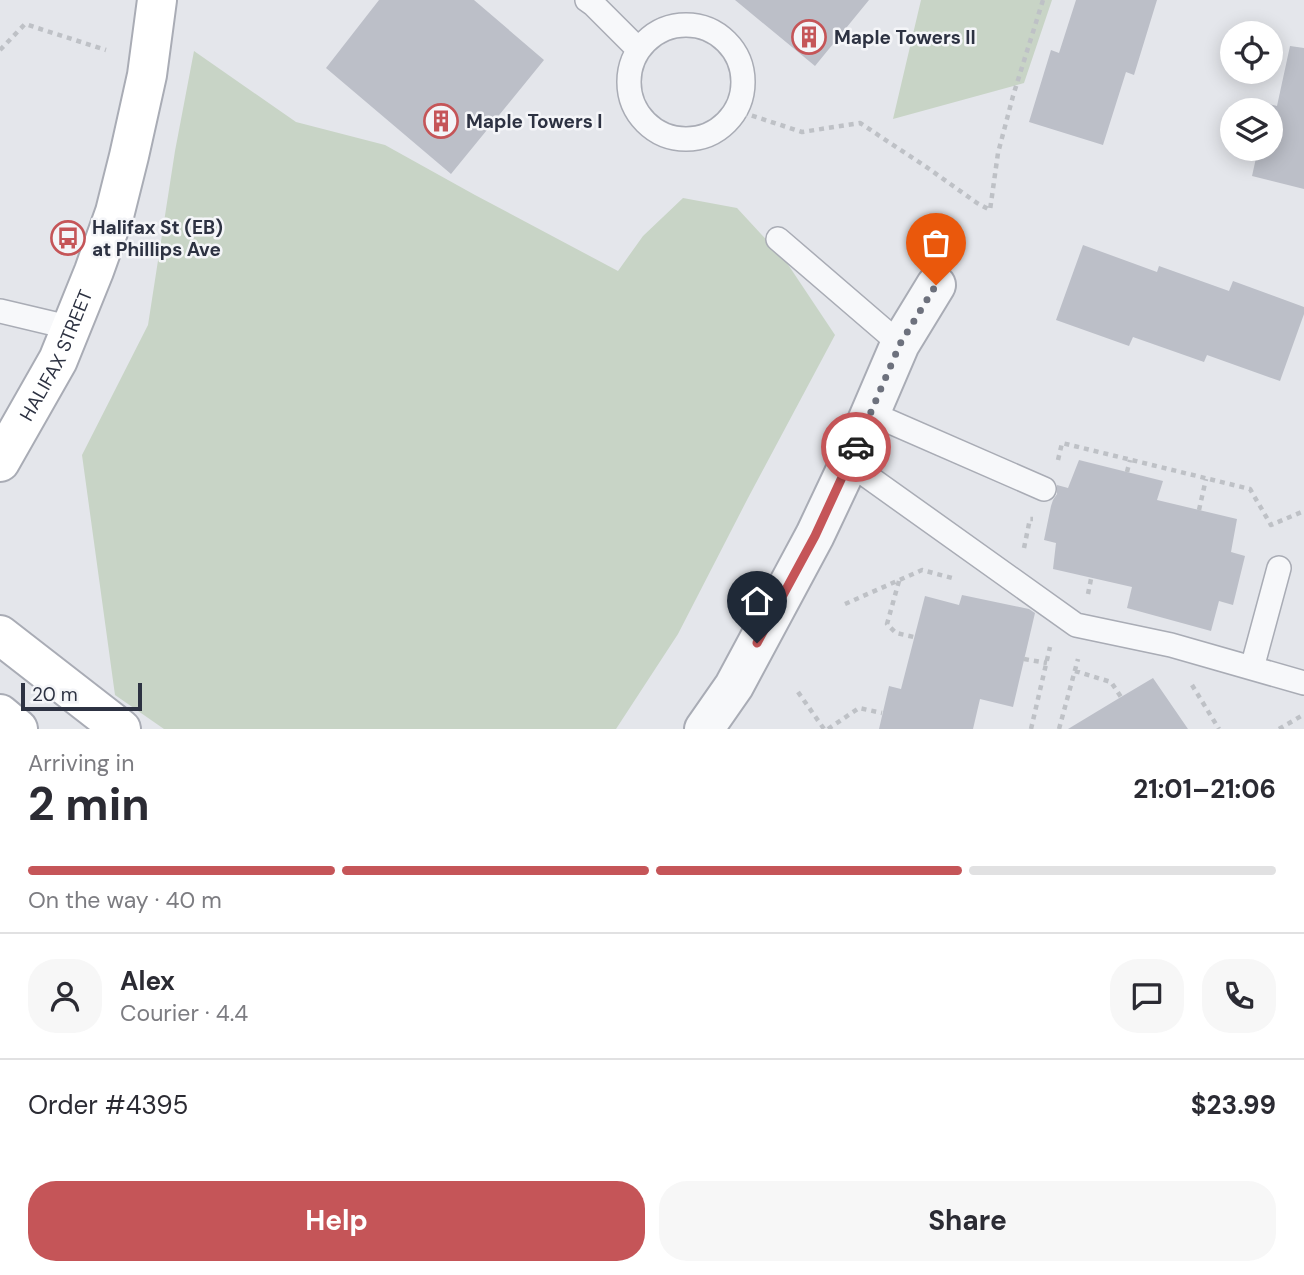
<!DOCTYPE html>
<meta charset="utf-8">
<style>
:root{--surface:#fff;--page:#f7f7f7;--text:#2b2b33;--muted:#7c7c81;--line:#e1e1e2;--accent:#c55558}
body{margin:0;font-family:"DM Sans",sans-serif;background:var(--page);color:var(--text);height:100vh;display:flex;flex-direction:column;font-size:26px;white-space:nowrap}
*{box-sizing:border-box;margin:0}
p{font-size:23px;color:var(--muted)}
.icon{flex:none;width:38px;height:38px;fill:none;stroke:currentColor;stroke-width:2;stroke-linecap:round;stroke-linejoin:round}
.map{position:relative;height:729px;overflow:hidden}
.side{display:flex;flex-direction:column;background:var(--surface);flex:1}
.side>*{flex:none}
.buttons{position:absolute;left:1220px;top:21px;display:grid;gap:14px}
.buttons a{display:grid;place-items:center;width:63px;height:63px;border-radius:50%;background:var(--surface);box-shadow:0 4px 18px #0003;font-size:35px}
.scale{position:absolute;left:21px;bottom:18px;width:121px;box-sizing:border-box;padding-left:7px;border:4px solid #2d3242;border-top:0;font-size:19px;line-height:24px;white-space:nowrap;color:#2d3242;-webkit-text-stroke:5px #f4f5f8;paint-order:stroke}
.pin{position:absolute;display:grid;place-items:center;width:60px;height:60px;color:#fff;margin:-72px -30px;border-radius:50% 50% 50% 0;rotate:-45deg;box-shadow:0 0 7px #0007}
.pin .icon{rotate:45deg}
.courier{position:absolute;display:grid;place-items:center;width:70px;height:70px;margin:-35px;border:5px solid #c55558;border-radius:50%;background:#fff;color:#222;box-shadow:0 2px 9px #0007}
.head em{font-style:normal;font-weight:700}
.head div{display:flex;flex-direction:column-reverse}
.head{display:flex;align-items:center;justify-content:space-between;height:119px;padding:0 28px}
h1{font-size:46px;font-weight:700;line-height:52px}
.bar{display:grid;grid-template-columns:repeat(4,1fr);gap:10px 7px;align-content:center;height:84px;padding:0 28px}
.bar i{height:9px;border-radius:5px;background:var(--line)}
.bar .active{background:var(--accent)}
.bar p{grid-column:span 4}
.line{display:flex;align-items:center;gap:18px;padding:0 28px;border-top:2px solid var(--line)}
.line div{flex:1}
.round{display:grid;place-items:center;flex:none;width:74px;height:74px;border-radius:28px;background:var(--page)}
.cta{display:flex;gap:14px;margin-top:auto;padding:14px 28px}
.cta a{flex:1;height:80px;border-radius:28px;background:var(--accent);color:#fff;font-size:28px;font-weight:700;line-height:80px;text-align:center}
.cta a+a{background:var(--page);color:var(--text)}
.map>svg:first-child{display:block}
</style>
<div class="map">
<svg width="1304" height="729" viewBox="0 0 1304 729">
<rect width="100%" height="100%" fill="#e4e6eb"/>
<path fill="#c8d4c6" d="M 921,0 L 1052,0 L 1024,83 L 893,119 Z
M 194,51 L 296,122 L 385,145 L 475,195 L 618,271 L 643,236 L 683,198 L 737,208 L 785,260 L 835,335 L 748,498 L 678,634 L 616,729 L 164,729 L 115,695 L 82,455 L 148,325 L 175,151 Z"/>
<path fill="#bcbfc8" d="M 379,0 L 474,0 L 544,60 L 451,174 L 326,68 Z
M 735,0 L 869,0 L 815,66 Z
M 1076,0 L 1157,0 L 1134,75 L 1126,72 L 1103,145 L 1029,122 L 1051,50 L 1059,53 Z
M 1290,46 L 1304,48 L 1304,189 L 1252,176 L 1258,149 L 1270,149 L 1270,110 L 1267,110 L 1269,104 L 1277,106 Z
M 1083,245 L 1157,272 L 1159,266 L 1229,291 L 1233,281 L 1304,307 L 1304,314 L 1280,381 L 1207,355 L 1204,362 L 1133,337 L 1129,346 L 1056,320 Z
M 1079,460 L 1163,481 L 1157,500 L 1237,519 L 1231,552 L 1245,556 L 1233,605 L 1219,601 L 1211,631 L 1127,608 L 1132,587 L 1053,569 L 1056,543 L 1044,540 L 1051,506 L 1053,500 L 1057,494 L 1057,485 L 1068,488 Z
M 962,595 L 1029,609 L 1035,613 L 1013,707 L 980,699 L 973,729 L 879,729 L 889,686 L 901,689 L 925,596 L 959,605 Z
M 1153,678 L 1188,729 L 1068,729 L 1121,697 Z"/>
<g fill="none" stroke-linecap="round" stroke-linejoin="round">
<g stroke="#a9acb5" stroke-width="26">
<path id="lane" d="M 587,0 L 594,5 L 638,49
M629 82a57 57 0 1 1 114 0a57 57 0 1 1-114 0Z
M 778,239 L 900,344
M 0,311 L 72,328
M 870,413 L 1044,489
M 849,463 L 1076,625 L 1171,645 L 1304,683
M 1252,668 L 1279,568"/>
</g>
<g stroke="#a9acb5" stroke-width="42">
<path id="street" d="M 704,729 L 734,686 L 815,535 L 849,463 L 900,344 L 936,285"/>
</g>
<g stroke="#a9acb5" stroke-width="42">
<g id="secondary">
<path id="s1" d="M 0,462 L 58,360 L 94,271 L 115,212 L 129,156 L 147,75 L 157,0"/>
<path d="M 0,635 L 121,729"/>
<path d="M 0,714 L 18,729"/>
</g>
</g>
<path stroke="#bec1c6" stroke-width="4.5" stroke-dasharray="5 5" stroke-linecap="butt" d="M 0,50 L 25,24 L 106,50
M 732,114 L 750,115 L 802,132 L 860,123 L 925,166 L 977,203 L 990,210 L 998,153 L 1013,96 L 1043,0
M 1058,460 L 1062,443 L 1250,489 L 1271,525 L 1304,511
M 1127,472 L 1130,460
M 1199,510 L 1206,479
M 1024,548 L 1030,519 L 1033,519
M 899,581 L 887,624 L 896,633 L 914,637
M 1088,594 L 1091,579
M 845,604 L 922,570 L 952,578
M 1024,659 L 1047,663
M 1075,671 L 1111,682 L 1121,697
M 1192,685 L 1219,729
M 798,692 L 824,729
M 828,729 L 859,708 L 882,713
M 1031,729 L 1050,647
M 1059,729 L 1078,659
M 1279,729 L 1303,715"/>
<use href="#lane" stroke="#f7f8fa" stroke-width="23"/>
<use href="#street" stroke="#f7f8fa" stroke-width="38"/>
<use href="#secondary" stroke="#fff" stroke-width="38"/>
</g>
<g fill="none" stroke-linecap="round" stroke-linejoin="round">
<path stroke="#6d717d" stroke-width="7" stroke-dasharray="0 12.6" d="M 856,447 L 900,344 L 936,285"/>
<path stroke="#c55558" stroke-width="9" d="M 757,643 L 815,536 L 856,447"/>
</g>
<defs>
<g id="building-ring" transform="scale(1.75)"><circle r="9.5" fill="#f4f5f8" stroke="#c55558" stroke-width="1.5"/><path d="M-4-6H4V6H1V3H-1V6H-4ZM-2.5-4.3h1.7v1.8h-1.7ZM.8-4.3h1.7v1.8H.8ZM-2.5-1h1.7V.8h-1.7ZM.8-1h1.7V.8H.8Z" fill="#c55558"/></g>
<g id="bus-ring" transform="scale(1.75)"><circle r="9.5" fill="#f4f5f8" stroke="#c55558" stroke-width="1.5"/><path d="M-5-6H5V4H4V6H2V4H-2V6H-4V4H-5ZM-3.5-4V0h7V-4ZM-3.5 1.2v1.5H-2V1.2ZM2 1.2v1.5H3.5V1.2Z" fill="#c55558"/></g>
</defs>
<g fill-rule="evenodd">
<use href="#building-ring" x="809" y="37"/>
<use href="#building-ring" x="441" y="121"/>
<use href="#bus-ring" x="68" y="238"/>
</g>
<g text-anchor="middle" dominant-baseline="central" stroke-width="5" stroke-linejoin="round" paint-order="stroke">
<g font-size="19" font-weight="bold" fill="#2d3242" stroke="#f4f5f8" text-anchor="start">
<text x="834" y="37">Maple Towers II</text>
<text x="466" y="121">Maple Towers I</text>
<text x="92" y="227">Halifax St (EB)<tspan x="92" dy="22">at Phillips Ave</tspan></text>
</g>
<g font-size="19" fill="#2d3242" stroke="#f4f5f8">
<text stroke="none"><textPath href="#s1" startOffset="121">HALIFAX STREET</textPath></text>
</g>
</g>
</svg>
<div class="buttons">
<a><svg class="icon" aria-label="locate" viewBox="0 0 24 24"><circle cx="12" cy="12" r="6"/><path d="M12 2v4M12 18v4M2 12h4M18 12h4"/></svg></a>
<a><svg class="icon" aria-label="layers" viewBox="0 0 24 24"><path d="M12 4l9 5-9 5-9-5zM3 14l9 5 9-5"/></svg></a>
</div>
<div class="scale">20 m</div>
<div class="pin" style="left:936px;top:285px;background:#ea580c"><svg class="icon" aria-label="bag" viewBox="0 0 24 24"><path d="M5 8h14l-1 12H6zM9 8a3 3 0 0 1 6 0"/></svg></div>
<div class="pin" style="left:757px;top:643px;background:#1f2937"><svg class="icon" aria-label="home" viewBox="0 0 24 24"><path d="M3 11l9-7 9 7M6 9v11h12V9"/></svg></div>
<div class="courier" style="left:856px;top:447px"><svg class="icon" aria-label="car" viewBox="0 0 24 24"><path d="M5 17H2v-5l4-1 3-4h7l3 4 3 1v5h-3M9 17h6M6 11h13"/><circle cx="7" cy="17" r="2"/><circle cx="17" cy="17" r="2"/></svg></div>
</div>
<section class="side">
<div class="head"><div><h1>2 min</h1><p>Arriving in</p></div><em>21:01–21:06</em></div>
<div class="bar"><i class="active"></i><i class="active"></i><i class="active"></i><i></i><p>On the way · 40 m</p></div>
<div class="line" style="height:126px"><a class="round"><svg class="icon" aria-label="person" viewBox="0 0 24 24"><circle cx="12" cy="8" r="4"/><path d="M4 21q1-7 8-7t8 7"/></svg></a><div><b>Alex</b><p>Courier · 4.4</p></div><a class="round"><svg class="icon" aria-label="chat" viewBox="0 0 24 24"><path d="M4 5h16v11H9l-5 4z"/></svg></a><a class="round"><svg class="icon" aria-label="phone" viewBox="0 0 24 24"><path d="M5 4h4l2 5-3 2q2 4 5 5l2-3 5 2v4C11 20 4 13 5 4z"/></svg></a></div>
<div class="line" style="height:91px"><div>Order #4395</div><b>$23.99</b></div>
<div class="cta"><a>Help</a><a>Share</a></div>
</section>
